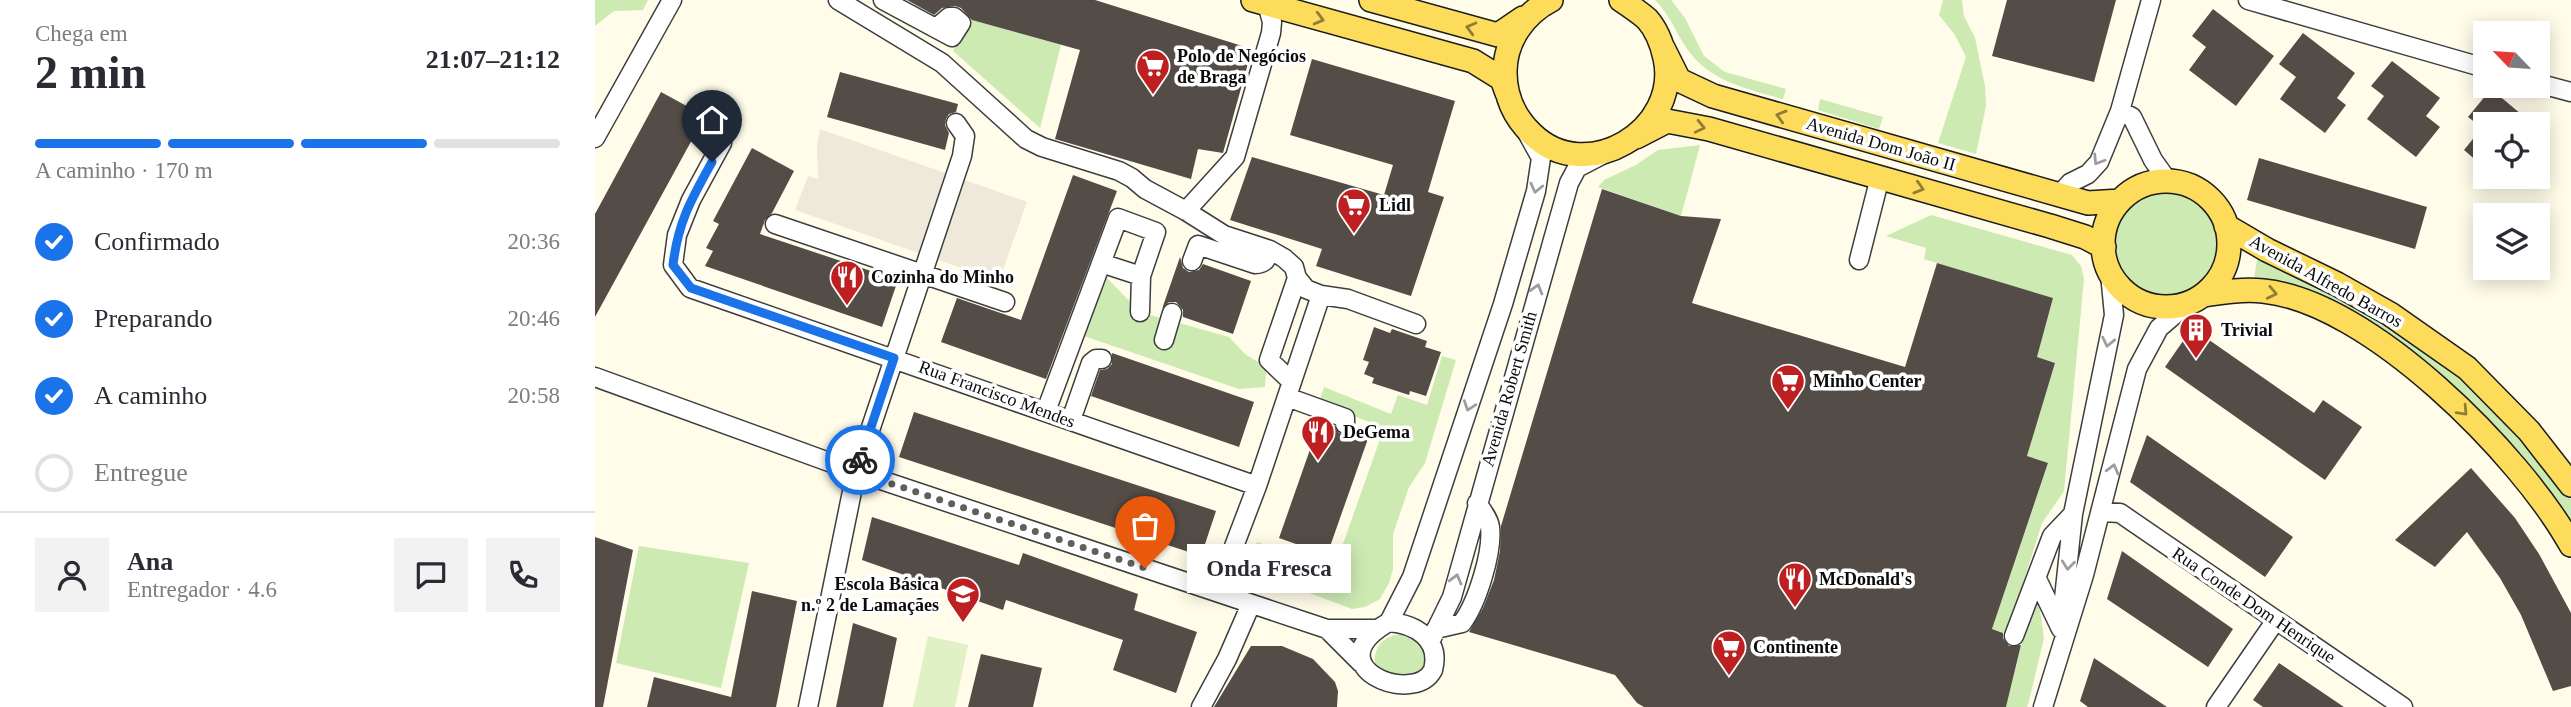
<!DOCTYPE html>
<html lang="pt">
<meta charset="utf-8">
<style>
:root{--surface:#fff;--page:#f2f2f3;--text:#2b2b33;--muted:#7c7c81;--line:#e1e1e2;--accent:#1a73e8}
body{margin:0;font-family:"Times New Roman",serif;background:var(--page);color:var(--text);height:100vh;display:flex;flex-direction:column;font-size:26px;white-space:nowrap}
*{box-sizing:border-box;margin:0}
p{font-size:23px;color:var(--muted)}
.icon{flex:none;width:38px;height:38px;fill:none;stroke:currentColor;stroke-width:2;stroke-linecap:round;stroke-linejoin:round}
.map{position:relative;flex:1;overflow:hidden}
.panel{display:flex;flex-direction:column;background:var(--surface);width:595px}
.panel>*{flex:none}
.needle{width:46px;rotate:295deg}
.tools{position:absolute;left:1878px;top:21px;display:grid;gap:14px}
.tools a{display:grid;place-items:center;width:77px;height:77px;border-radius:0px;background:var(--surface);box-shadow:0 4px 18px #0003;font-size:35px}
.pin{position:absolute;display:grid;place-items:center;width:60px;height:60px;color:#fff;margin:-72px -30px;border-radius:50% 50% 50% 0;rotate:-45deg;box-shadow:0 0 7px #0007}
.pin .icon{rotate:45deg}
.courier{position:absolute;display:grid;place-items:center;width:70px;height:70px;margin:-35px;border:5px solid #1a73e8;border-radius:50%;background:#fff;color:#222;box-shadow:0 2px 9px #0007}
.bubble{position:absolute;height:49px;border-radius:0px;background:var(--surface);box-shadow:0 4px 18px #0003;font-size:23px;font-weight:800;line-height:49px;text-align:center}
.head em{font-style:normal;font-weight:800}
.head div{display:flex;flex-direction:column-reverse}
.head{display:flex;align-items:center;justify-content:space-between;height:119px;padding:0 35px}
h1{font-size:46px;font-weight:800;line-height:52px}
.bar{display:grid;grid-template-columns:repeat(4,1fr);gap:10px 7px;align-content:center;height:84px;padding:0 35px}
.bar i{height:9px;border-radius:5px;background:var(--line)}
.bar .current{background:var(--accent)}
.bar p{grid-column:span 4}
.line{display:flex;align-items:center;gap:18px;padding:0 35px;border-top:2px solid var(--line)}
.line div{flex:1}
.round{display:grid;place-items:center;flex:none;width:74px;height:74px;border-radius:0px;background:var(--page)}
ol{padding:0 35px;list-style:none}
li{display:flex;align-items:center;gap:21px;height:77px}
li p{margin-inline-start:auto}
li .icon{padding:7px;border-radius:50%;background:var(--accent);color:#fff;stroke-width:4}
li:last-child{color:var(--muted)}
li i{width:38px;height:38px;border:4px solid var(--line);border-radius:50%}
main{display:flex;flex:1;min-height:0}
.map>svg:first-child{display:block}
</style>
<main>
<section class="panel">
<div class="head"><div><h1>2 min</h1><p>Chega em</p></div><em>21:07–21:12</em></div>
<div class="bar"><i class="current"></i><i class="current"></i><i class="current"></i><i></i><p>A caminho · 170 m</p></div>
<ol>
<li><svg class="icon" aria-label="check" viewBox="0 0 24 24"><path d="M5 12l5 5 9-10"/></svg>Confirmado<p>20:36</p></li>
<li><svg class="icon" aria-label="check" viewBox="0 0 24 24"><path d="M5 12l5 5 9-10"/></svg>Preparando<p>20:46</p></li>
<li><svg class="icon" aria-label="check" viewBox="0 0 24 24"><path d="M5 12l5 5 9-10"/></svg>A caminho<p>20:58</p></li>
<li><i></i>Entregue</li>
</ol>
<div class="line" style="height:126px"><a class="round"><svg class="icon" aria-label="person" viewBox="0 0 24 24"><circle cx="12" cy="8" r="4"/><path d="M4 21q1-7 8-7t8 7"/></svg></a><div><b>Ana</b><p>Entregador · 4.6</p></div><a class="round"><svg class="icon" aria-label="chat" viewBox="0 0 24 24"><path d="M4 5h16v11H9l-5 4z"/></svg></a><a class="round"><svg class="icon" aria-label="phone" viewBox="0 0 24 24"><path d="M5 4h4l2 5-3 2q2 4 5 5l2-3 5 2v4C11 20 4 13 5 4z"/></svg></a></div>
</section>
<div class="map">
<svg width="1976" height="707" viewBox="0 0 1976 707">
<rect width="100%" height="100%" fill="#fffce9"/>
<path fill="#cdeab3" d="M 0,0 L 53,0 L 48,10 L 19,11 L 0,26 Z
M 1060,0 L 1076,0 L 1090,18 L 1109,56 L 1130,72 L 1191,89 L 1188,99 C 1155,90 1118,82 1096,54 C 1082,37 1076,15 1060,0 Z
M 1348,0 L 1367,0 L 1369,16 L 1380,38 L 1390,86 L 1391,106 L 1381,154 L 1343,143 L 1371,57 L 1360,35 L 1344,15 Z
M 375,19 L 466,45 L 445,128 L 358,51 Z
M 1225,99 L 1288,117 L 1284,129 L 1223,110 Z
M 1105,145 L 1086,216 L 1003,187 L 1009,180 L 1041,165 L 1063,150 Z
M1515 244a56 56 0 1 1 112 0a56 56 0 1 1-112 0Z
M 1336,215 L 1477,255 L 1486,266 L 1489,279 L 1469,491 L 1447,523 L 1412,634 L 1397,629 L 1453,464 L 1432,456 L 1460,363 L 1442,357 L 1458,298 L 1329,259 L 1331,248 L 1291,236 Z
M 1663,254 L 1811,333 L 1871,382 L 1933,444 L 1974,496 L 1976,500 L 1976,526 L 1926,454 L 1864,393 L 1658,284 Z
M 512,278 L 545,312 L 634,337 L 650,354 L 671,367 L 670,387 L 644,389 L 489,336 Z
M 847,356 L 861,360 L 830,463 L 814,487 L 798,534 L 798,569 L 794,583 L 785,599 L 770,607 L 757,609 L 653,570 L 651,568 L 662,542 L 708,559 L 712,550 L 743,558 L 784,442 L 777,423 L 724,403 L 729,387 L 796,414 L 803,395 L 832,405 Z
M 44,546 L 154,563 L 126,688 L 21,663 Z
M 1443,596 L 1449,638 L 1434,701 L 1432,707 L 1411,707 L 1428,639 Z
M 806,634 C 837,643 837,674 809,685 L 780,666 C 778,647 788,636 806,634 Z"/>
<path fill="#dff1c5" d="M 333,636 L 373,645 L 360,707 L 318,707 Z"/>
<path fill="#eee9da" d="M 225,129 L 432,202 L 404,281 L 200,210 L 213,176 L 223,179 L 222,146 Z"/>
<path fill="#544d47" d="M 312,0 L 500,0 L 657,49 L 628,153 L 603,149 L 596,179 L 460,139 L 485,50 L 377,20 L 366,8 L 360,6 L 347,8 L 339,15 Z
M 1412,0 L 1521,0 L 1499,82 L 1397,56 Z
M 1618,9 L 1679,56 L 1641,106 L 1594,70 L 1611,47 L 1597,36 Z
M 1708,33 L 1760,73 L 1742,98 L 1751,105 L 1730,133 L 1685,99 L 1701,77 L 1684,64 Z
M 717,59 L 860,101 L 833,192 L 849,197 L 816,296 L 721,266 L 727,249 L 635,220 L 657,157 L 789,195 L 798,165 L 695,135 Z
M 1797,61 L 1845,98 L 1831,116 L 1845,127 L 1821,157 L 1772,119 L 1789,96 L 1776,86 Z
M 245,72 L 363,104 L 361,112 L 354,114 L 351,119 L 350,125 L 354,133 L 350,150 L 232,117 Z
M 1896,89 L 1938,124 L 1882,124 L 1873,117 Z
M 66,92 L 110,116 L 0,317 L 0,214 Z
M 1890,124 L 1890,168 L 1869,150 Z
M 157,148 L 199,171 L 177,213 L 170,220 L 165,234 L 303,280 L 287,327 L 110,266 L 118,251 L 111,248 L 124,224 L 118,221 Z
M 1664,158 L 1832,207 L 1820,249 L 1652,200 Z
M 478,175 L 522,191 L 451,379 L 346,342 L 362,298 L 426,320 Z
M 1007,189 L 1086,216 L 1126,219 L 1097,303 L 1310,367 L 1342,263 L 1458,298 L 1442,357 L 1460,363 L 1432,456 L 1453,463 L 1397,629 L 1408,633 L 1408,638 L 1414,646 L 1426,645 L 1411,707 L 1049,707 L 1042,703 L 1020,675 L 874,632 L 888,608 L 899,580 L 905,551 L 906,526 Z
M 585,257 L 588,268 L 594,272 L 604,270 L 608,264 L 656,281 L 638,334 L 588,317 L 588,310 L 581,302 L 574,302 L 567,309 Z
M 779,327 L 795,333 L 797,329 L 832,341 L 830,347 L 846,352 L 831,396 L 815,391 L 814,395 L 777,383 L 779,378 L 769,374 L 774,362 L 768,360 Z
M 1597,328 L 1719,413 L 1728,400 L 1767,427 L 1730,480 L 1570,367 Z
M 517,353 L 659,402 L 644,447 L 496,396 L 505,370 L 512,369 L 517,364 Z
M 319,412 L 621,511 L 606,556 L 304,457 Z
M 725,421 L 739,426 L 744,433 L 749,435 L 756,433 L 760,428 L 775,433 L 732,555 L 684,538 Z
M 1552,435 L 1698,537 L 1670,577 L 1535,482 Z
M 1876,468 L 1920,518 L 1944,554 L 1976,613 L 1976,686 L 1958,691 L 1926,615 L 1905,578 L 1872,532 L 1840,567 L 1800,540 Z
M 277,517 L 424,565 L 428,553 L 543,594 L 539,610 L 602,632 L 581,693 L 518,670 L 528,640 L 411,600 L 408,610 L 267,560 Z
M 0,537 L 38,550 L 8,707 L 0,707 Z
M 1527,551 L 1638,629 L 1613,667 L 1512,599 Z
M 157,591 L 202,601 L 181,707 L 52,707 L 59,677 L 136,697 Z
M 258,623 L 302,638 L 288,707 L 241,707 Z
M 656,646 L 687,646 L 718,659 L 740,682 L 743,691 L 742,707 L 619,707 Z
M 386,654 L 447,668 L 438,707 L 373,707 Z
M 1499,658 L 1572,707 L 1493,707 L 1485,701 Z
M 1684,663 L 1749,707 L 1668,707 L 1658,700 Z"/>
<g fill="none" stroke-linecap="round" stroke-linejoin="round">
<g stroke="#3e3e3e" stroke-width="21">
<path id="minor" d="M 243,0 L 347,63 L 431,139 L 447,147 L 524,171 L 537,178 L 550,189 L 591,211 L 629,235 L 675,250 L 689,258 L 699,267 L 702,278 L 711,289 L 726,295 L 662,486 L 622,591
M 288,0 L 357,37 L 366,23 L 359,17 L 354,17 L 341,28
M 1653,0 L 1890,68
M 1942,83 L 1976,92
M 1525,111 L 1537,117 L 1558,160 L 1573,181
M 0,138 L 77,0
M 127,143 L 96,200 L 82,235 L 78,265 L 95,288 L 662,486
M 1464,195 L 1475,183 L 1493,174 L 1504,162 L 1525,111 L 1556,0
M 591,211 L 640,157 L 676,33 L 677,22 L 672,4
M 180,224 L 410,302
M 1264,260 L 1285,177
M 597,261 L 603,245 L 660,264 C 670,264 672,259 675,250
M 506,263 L 546,276
M 726,295 L 753,299 L 821,324
M 569,340 L 577,313
M 0,377 L 256,470 L 732,629 L 782,629
M 697,382 L 674,360 L 702,278
M 692,397 L 750,418 L 750,424
M 451,411 L 523,218 L 561,232 L 546,276 L 545,312
M 476,420 L 496,363 L 501,359 L 507,359
M 1507,512 L 1525,513 L 1808,707
M 1442,579 L 1466,629
M 1467,617 L 1478,514 L 1519,315 L 1515,274
M 794,622 L 817,577 L 908,304 L 941,191 L 946,158 L 931,131
M 794,622 C 820,624 846,639 838,670 C 819,707 717,666 794,622 Z
M 732,629 L 766,663
M 841,629 L 867,623 C 882,603 898,552 895,527 C 894,519 887,510 882,503
M 1419,636 L 1457,536 L 1478,514
M 835,642 L 857,597 L 974,183 L 982,168 L 1007,155
M 213,707 L 261,472 L 367,156 L 370,136 L 361,123
M 606,707 L 632,659 L 656,604
M 1448,707 L 1489,575 L 1542,369 L 1564,328 L 1591,305
M 1621,707 L 1681,620"/>
</g>
<g stroke="#1c1c1c" stroke-width="26">
<path id="major" d="M 658,0 L 878,61 L 907,79 L 912,93
M 776,0 L 903,35 L 928,18
M 956,0 C 929,14 910,41 910,72 C 910,97 919,117 937,134 C 991,187 1086,130 1070,58 C 1067,44 1061,29 1052,19 C 1044,12 1035,6 1026,0
M 1068,48 L 1084,80 L 1118,96 L 1493,203 L 1525,201
M 1041,137 L 1072,121 L 1114,129 L 1455,226 L 1490,237 L 1509,247
M1508 244a63 63 0 1 1 126 0a63 63 0 1 1-126 0Z
M 1631,226 L 1672,250 L 1742,284 L 1795,314 L 1872,368 L 1934,431 L 1976,485
M 1609,295 C 1629,292 1648,289 1668,291 C 1774,301 1926,455 1976,545"/>
</g>
<use href="#minor" stroke="#fff" stroke-width="18"/>
<use href="#major" stroke="#fddc5c" stroke-width="23"/>
</g>
<defs><path id="oneway-chevron" d="M-2-3.5L2.5 0L-2 3.5" fill="none" stroke-width="1.6" stroke-linecap="round" stroke-linejoin="round" transform="scale(1.75)"/></defs>
<g stroke="#907e38">
<use href="#oneway-chevron" transform="translate(724 19) rotate(15)"/>
<use href="#oneway-chevron" transform="translate(876 28) rotate(-165)"/>
<use href="#oneway-chevron" transform="translate(1186 116) rotate(-164)"/>
<use href="#oneway-chevron" transform="translate(1105 127) rotate(13)"/>
<use href="#oneway-chevron" transform="translate(1324 188) rotate(16)"/>
<use href="#oneway-chevron" transform="translate(1677 293) rotate(12)"/>
<use href="#oneway-chevron" transform="translate(1868 411) rotate(47)"/>
</g>
<g stroke="#9d9d9d">
<use href="#oneway-chevron" transform="translate(1503 160) rotate(122)"/>
<use href="#oneway-chevron" transform="translate(941 188) rotate(103)"/>
<use href="#oneway-chevron" transform="translate(942 289) rotate(-74)"/>
<use href="#oneway-chevron" transform="translate(1513 342) rotate(102)"/>
<use href="#oneway-chevron" transform="translate(874 406) rotate(109)"/>
<use href="#oneway-chevron" transform="translate(1518 469) rotate(-75)"/>
<use href="#oneway-chevron" transform="translate(1473 565) rotate(96)"/>
<use href="#oneway-chevron" transform="translate(861 579) rotate(-75)"/>
</g>
<g fill="none" stroke-linecap="round" stroke-linejoin="round">
<path stroke="#605f59" stroke-width="7" stroke-dasharray="0 12.6" d="M 265,460 L 261,472 L 550,568"/>
<path stroke="#1a73e8" stroke-width="9" d="M 117,162 C 96,200 83,222 78,265 L 96,288 L 299,358 L 265,460"/>
</g>
<defs>
<g id="supermarket-pin" transform="scale(1.75)"><path d="M0 17L-7.5 6A9.5 9.5 0 1 1 7.5 6Z" fill="#be2021" stroke="#fff"/><path d="M-6-5.5h2.5l.6 2H6L4.5 2H-2.5L-4.4-4H-6ZM-1.5 3.2a1.3 1.3 0 1 0 .1 0ZM3 3.2a1.3 1.3 0 1 0 .1 0Z" fill="#fff"/></g>
<g id="restaurant-pin" transform="scale(1.75)"><path d="M0 17L-7.5 6A9.5 9.5 0 1 1 7.5 6Z" fill="#be2021" stroke="#fff"/><path d="M-5-6h1v4h1v-4h1v4h1v-4h1v5L-1.5 .5V6h-2V.5L-5-1ZM5-6V6H3V1.5H1.5Q1.5-4 5-6Z" fill="#fff"/></g>
<g id="building-pin" transform="scale(1.75)"><path d="M0 17L-7.5 6A9.5 9.5 0 1 1 7.5 6Z" fill="#be2021" stroke="#fff"/><path d="M-4-6H4V6H1V3H-1V6H-4ZM-2.5-4.3h1.7v1.8h-1.7ZM.8-4.3h1.7v1.8H.8ZM-2.5-1h1.7V.8h-1.7ZM.8-1h1.7V.8H.8Z" fill="#fff"/></g>
<g id="school-pin" transform="scale(1.75)"><path d="M0 17L-7.5 6A9.5 9.5 0 1 1 7.5 6Z" fill="#be2021" stroke="#fff"/><path d="M0-5L7-2L0 1L-7-2ZM-4 1L0 2.5L4 1V4Q0 6-4 4Z" fill="#fff"/></g>
</defs>
<g fill-rule="evenodd">
<use href="#supermarket-pin" x="558" y="66"/>
<use href="#supermarket-pin" x="759" y="205"/>
<use href="#restaurant-pin" x="252" y="277"/>
<use href="#building-pin" x="1601" y="330"/>
<use href="#supermarket-pin" x="1193" y="381"/>
<use href="#restaurant-pin" x="723" y="432"/>
<use href="#restaurant-pin" x="1200" y="579"/>
<use href="#school-pin" x="368" y="594"/>
<use href="#supermarket-pin" x="1134" y="647"/>
</g>
<g text-anchor="middle" dominant-baseline="central" stroke-width="7" stroke-linejoin="round" paint-order="stroke">
<g font-size="18" font-weight="bold" fill="#0b0b0b" stroke="#fff" text-anchor="start">
<text x="582" y="56">Polo de Negócios<tspan x="582" dy="21">de Braga</tspan></text>
<text x="784" y="205">Lidl</text>
<text x="276" y="277">Cozinha do Minho</text>
<text x="1626" y="330">Trivial</text>
<text x="1218" y="381">Minho Center</text>
<text x="748" y="432">DeGema</text>
<text x="1224" y="579">McDonald's</text>
<text x="344" y="584" text-anchor="end">Escola Básica<tspan x="344" dy="21">n.º 2 de Lamaçães</tspan></text>
<text x="1158" y="647">Continente</text>
</g>
<g font-size="18" fill="#0b0b0b" stroke="#fff">
<text transform="translate(1286 144) rotate(16)">Avenida Dom João II</text>
<text transform="translate(1731 281) rotate(29)">Avenida Alfredo Barros</text>
<text transform="translate(914 389) rotate(-74)">Avenida Robert Smith</text>
<text transform="translate(402 394) rotate(20)">Rua Francisco Mendes</text>
<text transform="translate(1659 605) rotate(34)">Rua Conde Dom Henrique</text>
</g>
</g>
</svg>
<div class="tools">
<a><svg class="needle" viewBox="-14 -14 28 28"><path d="M0-13l5 13h-10z" fill="#e53935"/><path d="M0 13l5-13h-10z" fill="#7c7c81"/></svg></a>
<a><svg class="icon" aria-label="locate" viewBox="0 0 24 24"><circle cx="12" cy="12" r="6"/><path d="M12 2v4M12 18v4M2 12h4M18 12h4"/></svg></a>
<a><svg class="icon" aria-label="layers" viewBox="0 0 24 24"><path d="M12 4l9 5-9 5-9-5zM3 14l9 5 9-5"/></svg></a>
</div>
<div class="pin" style="left:550px;top:568px;background:#ea580c"><svg class="icon" aria-label="bag" viewBox="0 0 24 24"><path d="M5 8h14l-1 12H6zM9 8a3 3 0 0 1 6 0"/></svg></div>
<div class="pin" style="left:117px;top:162px;background:#1f2937"><svg class="icon" aria-label="home" viewBox="0 0 24 24"><path d="M3 11l9-7 9 7M6 9v11h12V9"/></svg></div>
<div class="courier" style="left:265px;top:460px"><svg class="icon" aria-label="bike" viewBox="0 0 24 24"><circle cx="6" cy="16" r="4"/><circle cx="18" cy="16" r="4"/><path d="M6 16l4-8h5l3 8M10 8l3 8H6M13 5h3"/></svg></div>
<div class="bubble" style="left:592px;top:544px;width:164px">Onda Fresca</div>
</div>
</main>
